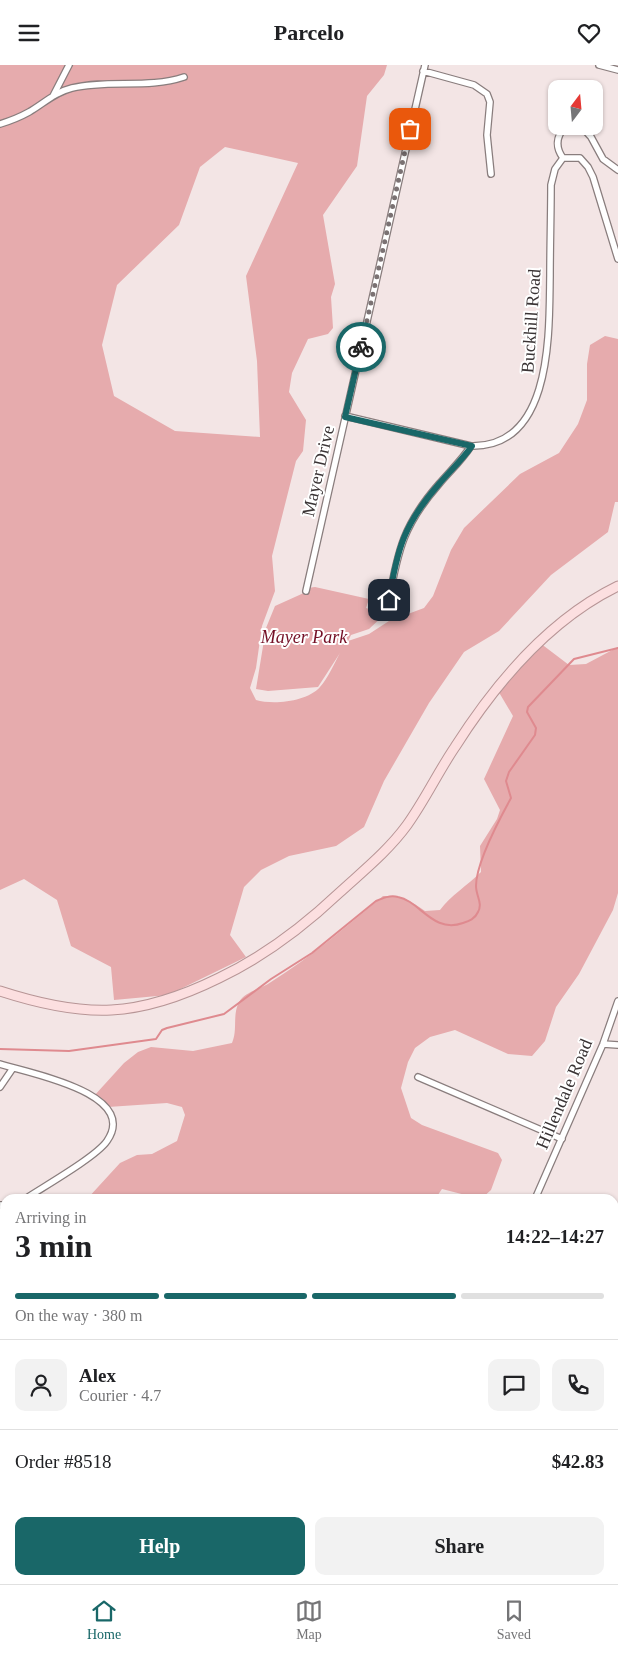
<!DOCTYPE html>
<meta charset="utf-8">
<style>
:root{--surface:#fff;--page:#f2f2f2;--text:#202124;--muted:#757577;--line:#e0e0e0;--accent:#196768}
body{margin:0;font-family:Georgia,serif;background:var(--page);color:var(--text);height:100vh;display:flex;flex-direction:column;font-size:19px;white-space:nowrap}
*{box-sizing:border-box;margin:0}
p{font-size:16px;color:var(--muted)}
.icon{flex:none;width:28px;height:28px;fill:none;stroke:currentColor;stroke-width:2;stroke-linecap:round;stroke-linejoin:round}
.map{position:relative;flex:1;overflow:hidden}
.panel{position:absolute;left:0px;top:1129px;width:619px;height:391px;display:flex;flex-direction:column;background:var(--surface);border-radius:15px 15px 0 0;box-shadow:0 1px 4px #0004}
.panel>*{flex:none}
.needle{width:32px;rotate:16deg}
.tools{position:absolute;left:548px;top:15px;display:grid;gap:10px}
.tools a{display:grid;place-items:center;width:55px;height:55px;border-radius:10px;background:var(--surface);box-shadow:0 1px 4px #0004;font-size:25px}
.pin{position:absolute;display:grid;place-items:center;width:42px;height:42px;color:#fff;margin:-21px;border-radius:10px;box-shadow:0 2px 8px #0006}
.courier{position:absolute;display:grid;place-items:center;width:50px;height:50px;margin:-25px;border:4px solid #196768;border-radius:50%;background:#fff;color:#222;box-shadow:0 1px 6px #0007}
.head em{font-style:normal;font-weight:800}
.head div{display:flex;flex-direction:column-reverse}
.head{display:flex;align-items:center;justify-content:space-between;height:85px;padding:0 15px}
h1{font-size:32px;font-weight:800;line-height:38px}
.bar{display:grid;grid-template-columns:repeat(4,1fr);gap:8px 5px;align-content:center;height:60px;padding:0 15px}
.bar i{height:6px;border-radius:4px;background:var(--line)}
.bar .on{background:var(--accent)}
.bar p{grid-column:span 4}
.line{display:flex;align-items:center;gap:12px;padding:0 15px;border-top:1px solid var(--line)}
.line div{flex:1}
.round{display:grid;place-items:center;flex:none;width:52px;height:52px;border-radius:10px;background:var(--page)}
.primary-button{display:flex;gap:10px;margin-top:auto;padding:10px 15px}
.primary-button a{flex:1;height:58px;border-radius:10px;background:var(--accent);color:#fff;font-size:20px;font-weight:800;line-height:58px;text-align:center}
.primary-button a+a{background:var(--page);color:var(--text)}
header{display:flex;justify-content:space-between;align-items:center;height:65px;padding:0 15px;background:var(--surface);font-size:22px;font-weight:800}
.tabs{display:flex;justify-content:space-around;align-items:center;height:70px;border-top:1px solid var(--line);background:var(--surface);font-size:14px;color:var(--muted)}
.tabs a{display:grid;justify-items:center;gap:2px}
.tabs .on{color:var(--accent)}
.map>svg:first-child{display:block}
</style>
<header><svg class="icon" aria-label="menu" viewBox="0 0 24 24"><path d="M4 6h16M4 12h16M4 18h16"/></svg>Parcelo<svg class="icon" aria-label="heart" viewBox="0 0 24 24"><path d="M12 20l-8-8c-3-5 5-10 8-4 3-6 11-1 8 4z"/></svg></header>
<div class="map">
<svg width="618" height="1519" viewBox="0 0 618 1519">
<rect width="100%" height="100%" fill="#f3e5e5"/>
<path fill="#e6abad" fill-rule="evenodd" d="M 0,0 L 387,0 L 384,10 L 367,31 L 357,101 L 323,150 L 335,219 L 331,232 L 333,263 L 328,269 L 308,274 L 292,308 L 289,327 L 306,355 L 303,386 L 296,396 L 272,491 L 275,526 L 262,561 L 256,603 L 250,623 L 256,635 C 273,640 307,637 320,622 C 328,613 334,599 340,588 L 318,622 L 268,626 L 256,624 L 266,563 L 275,541 L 306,527 L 307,523 L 315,522 L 369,534 L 366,543 L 385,549 L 369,564 L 351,570 L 348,576 L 369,569 L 389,556 L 424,543 L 433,531 L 451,485 L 464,463 L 520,409 L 559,388 L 578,359 L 587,335 L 587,299 L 590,280 L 605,271 L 618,274 L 618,437 L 615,437 L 608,467 L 551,510 L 499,566 L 464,587 L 429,638 L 384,716 L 364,762 L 336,781 L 289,791 L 261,805 L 244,822 L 230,870 L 246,892 L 168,930 L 114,935 L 111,902 L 71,881 L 57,835 L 24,814 L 0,825 ZM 225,82 L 298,98 L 246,211 L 257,296 L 260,372 L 175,366 L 114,331 L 102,280 L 117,220 L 179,160 L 200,102 Z
M 540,578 L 569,600 L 586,599 L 618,582 L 618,828 L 613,845 L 579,909 L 556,942 L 545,976 L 532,991 L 508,989 L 455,965 L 430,972 L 415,983 L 408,997 L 401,1023 L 411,1053 L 422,1060 L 498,1088 L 502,1095 L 491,1125 L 481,1134 L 442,1124 L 435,1134 L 87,1134 L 120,1098 L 137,1090 L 152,1089 L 177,1076 L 185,1050 L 182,1042 L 167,1038 L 108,1042 L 94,1031 L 124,998 L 138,987 L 151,982 L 193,986 L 232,978 C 238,964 232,951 239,937 C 246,926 261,924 271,917 C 311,892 347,861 383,831 C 401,830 411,836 425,846 L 440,845 C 450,831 468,820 481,807 L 480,781 L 497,754 L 500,745 L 484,714 L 513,651 L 497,624 Z
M 5,1153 L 5,1515 L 93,1515 L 93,1519 L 0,1519 L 0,1164 Z
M 618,1464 L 618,1519 L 598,1519 L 600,1515 L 614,1515 L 614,1476 Z
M 218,1515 L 312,1515 L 309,1519 L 213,1519 Z"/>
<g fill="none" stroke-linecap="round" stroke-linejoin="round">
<path stroke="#df8a8f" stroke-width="2" d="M 0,984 L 69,986 L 156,974 L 162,965 L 167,963 L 224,949 L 271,914 L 312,888 L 376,836 C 383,833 390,830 398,832 C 420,836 433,869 463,858 C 469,856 475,854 478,847 C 483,838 476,831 476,821 C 476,799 500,753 511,733 L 506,716 L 509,707 L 535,670 L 536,663 L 527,647 L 528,642 L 574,594 L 618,583"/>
<g stroke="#897d7d" stroke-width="8">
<path id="minor" d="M 599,0 L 618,5
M 423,6 L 474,20 L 487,29 L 490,37 L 487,70 L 491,109
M 53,31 L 69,0
M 0,59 C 10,56 20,52 29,47 C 43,39 55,27 72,23 C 109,14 148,24 184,12
M 581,61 L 591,72 L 603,94 L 618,105
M 563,93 C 555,82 556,71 566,61
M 345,351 L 471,381 C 553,383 549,267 550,211 C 550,181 551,150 551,120 L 555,104 L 563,93 L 580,93 L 588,102 L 593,112 L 618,194
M 306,526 L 425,0
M 389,535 C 398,484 404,459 439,419 C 450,406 462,395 471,381
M 603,979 L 618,980
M 0,999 C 28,1008 140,1028 107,1076 C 96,1092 43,1122 25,1134
M 418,1012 L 562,1074
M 0,1022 L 13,1003
M 535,1134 L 603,979 L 618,936
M 0,1140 L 5,1140
M 618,1213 L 614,1223 L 618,1231
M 614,1315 L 618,1303
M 142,1519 L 148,1515
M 377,1519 L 385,1515
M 536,1519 L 537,1515"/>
</g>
<g stroke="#b79596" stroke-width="11">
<path id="primary" d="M 0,926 C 86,954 138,953 219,913 C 265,891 303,862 339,828 C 363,806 388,786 407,760 C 425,735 438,707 455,682 C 495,619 550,554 618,521"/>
</g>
<use href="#minor" stroke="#fff" stroke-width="5.5"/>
<use href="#primary" stroke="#fcdfe0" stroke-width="9"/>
</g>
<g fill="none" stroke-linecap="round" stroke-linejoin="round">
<path stroke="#7b7273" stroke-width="5" stroke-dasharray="0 9" d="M 361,282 L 410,64"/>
<path stroke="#196768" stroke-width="6" d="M 361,282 L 345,352 L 472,381 C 462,395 450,406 439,419 C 404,459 397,484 389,535"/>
</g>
<g text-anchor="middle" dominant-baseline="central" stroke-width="4" stroke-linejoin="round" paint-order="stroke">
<g font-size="18" fill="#3a3435" stroke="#fff">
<text transform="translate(531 256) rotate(-86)">Buckhill Road</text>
<text transform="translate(318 406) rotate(-77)">Mayer Drive</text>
<text transform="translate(564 1029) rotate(-67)">Hillendale Road</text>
</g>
<g font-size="18" font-style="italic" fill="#751026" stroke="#fff">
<text x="304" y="572">Mayer Park</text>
</g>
</g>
</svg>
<div class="tools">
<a><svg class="needle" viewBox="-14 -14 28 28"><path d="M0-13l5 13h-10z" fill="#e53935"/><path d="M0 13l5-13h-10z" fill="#757577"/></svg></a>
</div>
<div class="pin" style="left:410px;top:64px;background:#ea580c"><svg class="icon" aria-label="bag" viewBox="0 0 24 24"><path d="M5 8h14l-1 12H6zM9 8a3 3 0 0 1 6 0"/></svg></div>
<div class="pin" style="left:389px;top:535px;background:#1f2937"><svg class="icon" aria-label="home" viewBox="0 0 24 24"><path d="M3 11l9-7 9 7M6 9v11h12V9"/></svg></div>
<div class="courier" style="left:361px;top:282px"><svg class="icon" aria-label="bike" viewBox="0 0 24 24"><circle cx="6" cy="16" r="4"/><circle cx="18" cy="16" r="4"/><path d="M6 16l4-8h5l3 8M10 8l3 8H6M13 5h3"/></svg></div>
<section class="panel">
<div class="head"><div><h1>3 min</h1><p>Arriving in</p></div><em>14:22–14:27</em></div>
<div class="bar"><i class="on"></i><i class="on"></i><i class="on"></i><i></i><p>On the way · 380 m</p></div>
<div class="line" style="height:90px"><a class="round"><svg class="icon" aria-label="person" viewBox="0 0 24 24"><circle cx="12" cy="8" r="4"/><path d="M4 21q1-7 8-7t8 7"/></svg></a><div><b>Alex</b><p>Courier · 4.7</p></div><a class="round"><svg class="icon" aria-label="chat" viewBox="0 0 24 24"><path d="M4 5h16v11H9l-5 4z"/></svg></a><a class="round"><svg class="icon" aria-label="phone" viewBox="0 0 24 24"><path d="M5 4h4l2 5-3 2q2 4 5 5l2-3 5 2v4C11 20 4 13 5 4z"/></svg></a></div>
<div class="line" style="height:65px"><div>Order #8518</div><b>$42.83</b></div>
<div class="primary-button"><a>Help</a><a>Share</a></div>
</section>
</div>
<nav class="tabs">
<a class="on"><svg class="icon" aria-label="home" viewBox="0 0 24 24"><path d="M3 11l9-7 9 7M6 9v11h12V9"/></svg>Home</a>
<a><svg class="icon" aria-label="map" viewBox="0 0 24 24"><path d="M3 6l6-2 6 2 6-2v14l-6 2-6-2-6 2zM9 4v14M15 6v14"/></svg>Map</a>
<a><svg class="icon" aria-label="saved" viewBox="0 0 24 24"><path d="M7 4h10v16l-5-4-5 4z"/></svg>Saved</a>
</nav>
